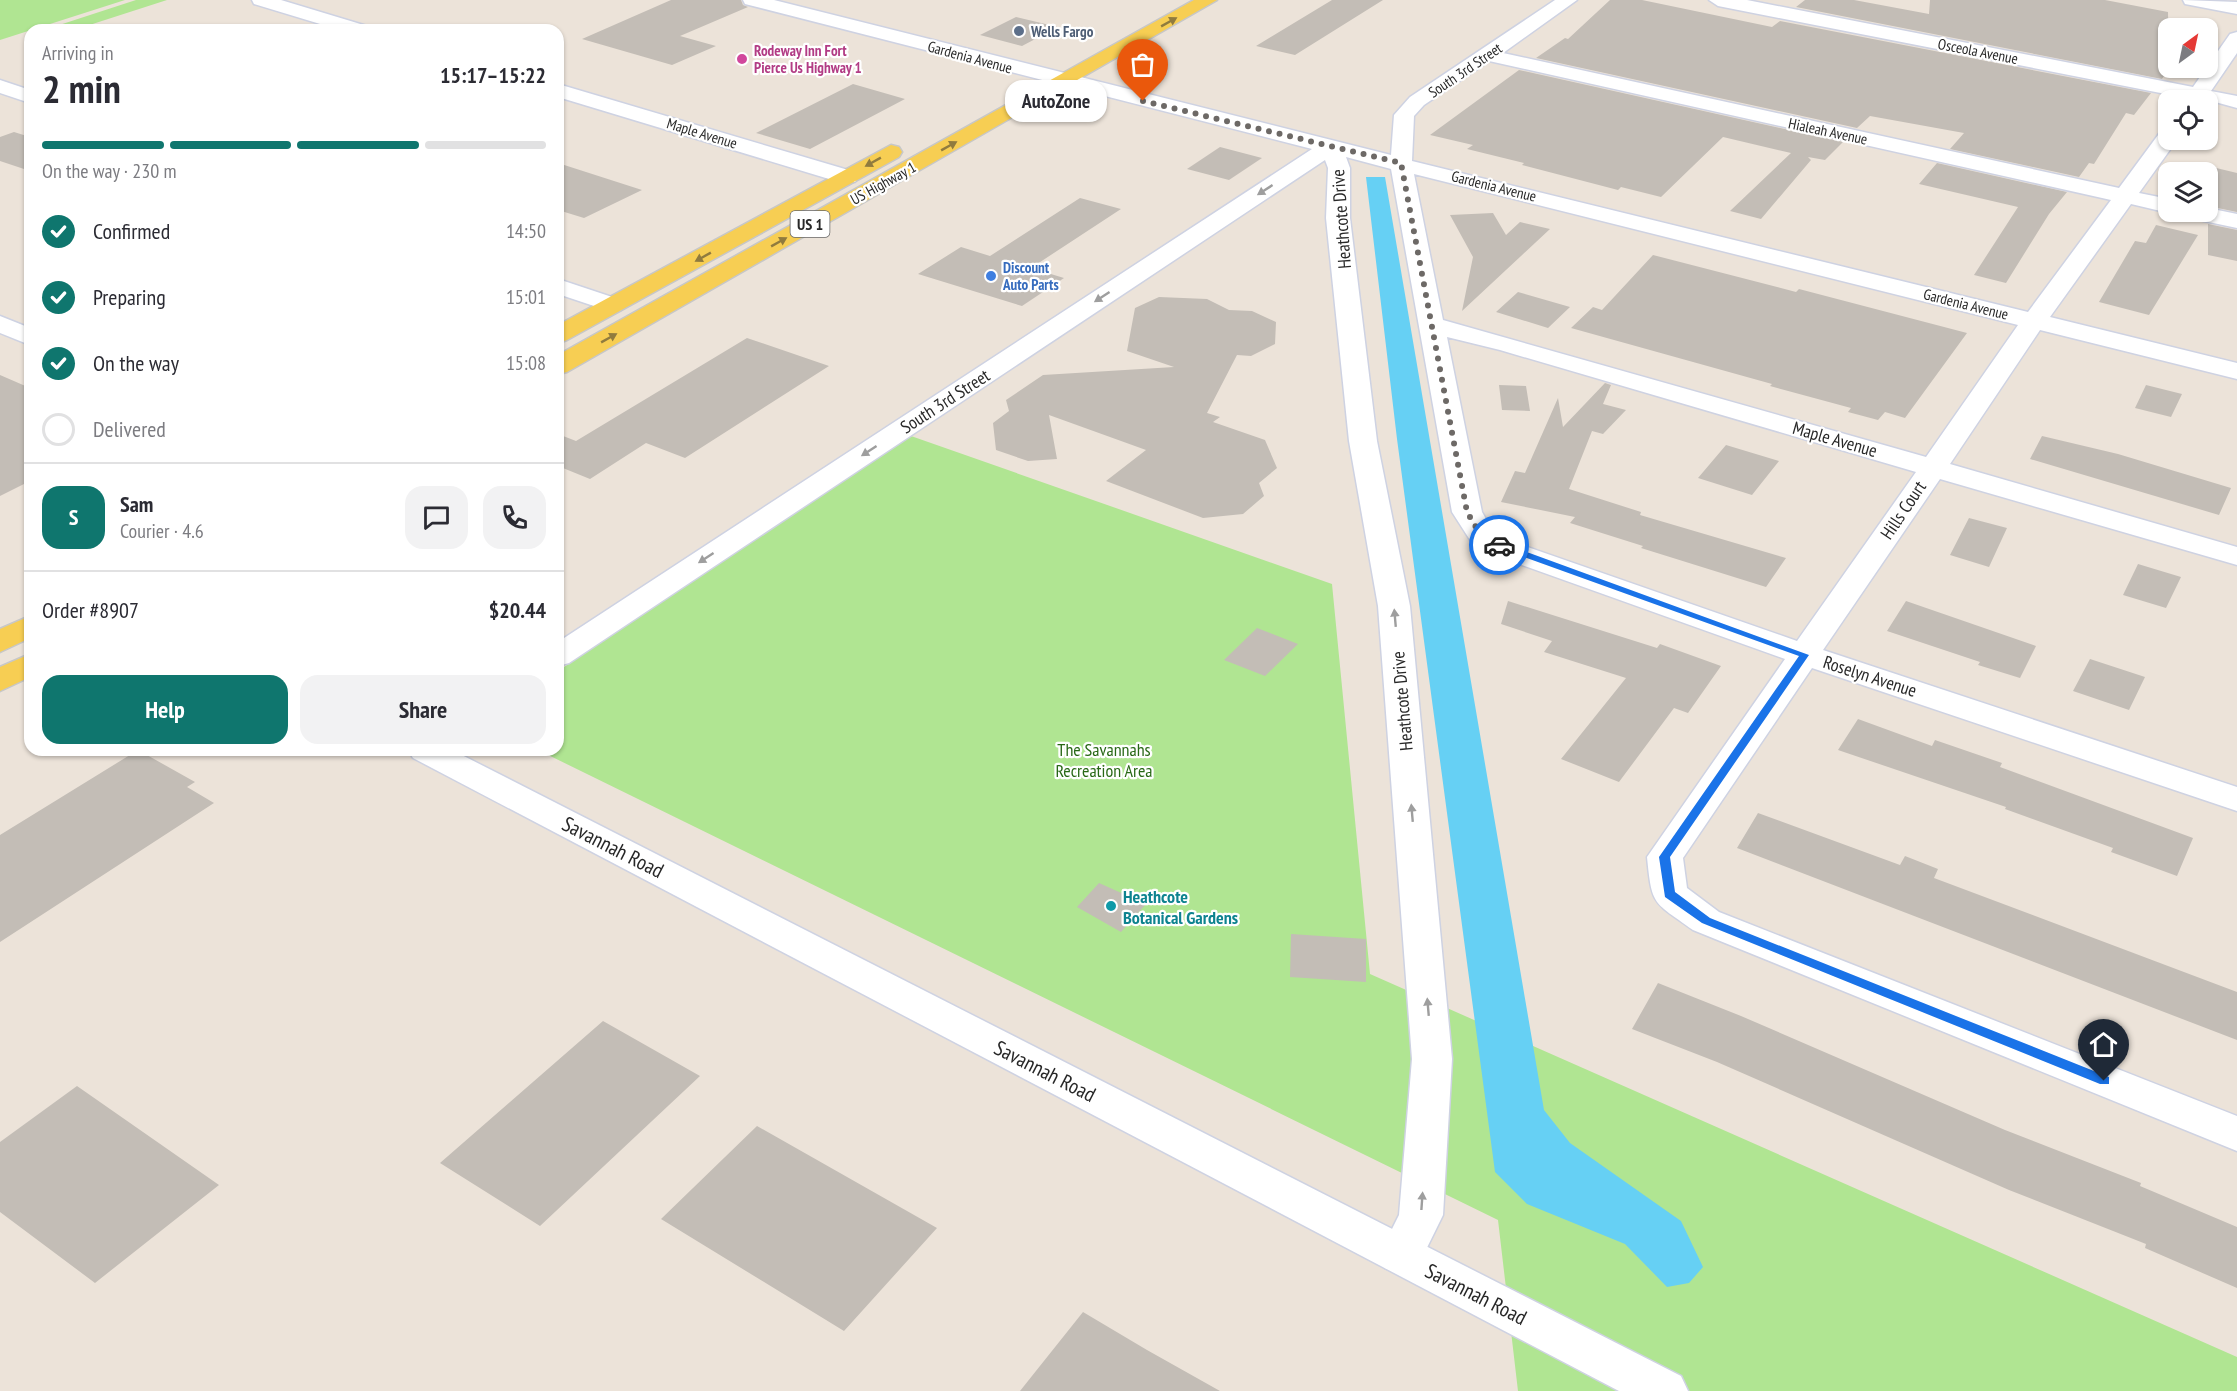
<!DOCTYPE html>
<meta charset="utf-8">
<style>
:root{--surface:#fff;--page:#f2f2f3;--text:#2b2b33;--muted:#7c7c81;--line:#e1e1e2;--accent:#0f766e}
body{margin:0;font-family:"PT Sans Narrow",sans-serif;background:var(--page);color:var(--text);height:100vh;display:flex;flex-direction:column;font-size:22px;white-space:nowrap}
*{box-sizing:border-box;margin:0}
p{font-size:20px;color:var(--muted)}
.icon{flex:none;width:33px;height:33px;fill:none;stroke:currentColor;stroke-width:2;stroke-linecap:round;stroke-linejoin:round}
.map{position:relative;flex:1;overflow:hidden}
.sheet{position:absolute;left:24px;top:24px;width:540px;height:732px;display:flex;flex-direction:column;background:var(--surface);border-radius:18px;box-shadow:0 2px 4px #0004}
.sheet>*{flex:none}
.needle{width:39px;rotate:33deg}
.tools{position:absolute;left:2158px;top:18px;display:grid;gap:12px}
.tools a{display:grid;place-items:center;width:60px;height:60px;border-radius:12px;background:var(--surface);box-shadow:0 2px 4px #0004;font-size:30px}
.pin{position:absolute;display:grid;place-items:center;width:51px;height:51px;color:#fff;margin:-62px -26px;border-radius:50% 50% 50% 0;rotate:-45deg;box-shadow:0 0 6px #0007}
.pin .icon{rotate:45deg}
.courier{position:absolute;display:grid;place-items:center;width:60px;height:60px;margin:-30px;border:4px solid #1a73e8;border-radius:50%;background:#fff;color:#222;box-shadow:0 2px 8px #0007}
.bubble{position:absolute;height:42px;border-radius:18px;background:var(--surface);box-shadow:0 2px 4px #0004;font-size:20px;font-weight:600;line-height:42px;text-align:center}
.overview em{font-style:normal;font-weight:600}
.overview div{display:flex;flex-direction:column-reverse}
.overview{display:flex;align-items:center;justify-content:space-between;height:102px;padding:0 18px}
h1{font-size:39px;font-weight:600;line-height:45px}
.bar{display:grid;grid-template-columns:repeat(4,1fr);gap:9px 6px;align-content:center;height:72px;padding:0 18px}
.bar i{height:8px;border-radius:4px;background:var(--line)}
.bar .active{background:var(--accent)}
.bar p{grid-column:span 4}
.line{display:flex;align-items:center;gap:15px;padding:0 18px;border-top:2px solid var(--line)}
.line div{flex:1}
.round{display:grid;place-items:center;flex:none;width:63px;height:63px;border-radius:18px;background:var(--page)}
ol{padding:0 18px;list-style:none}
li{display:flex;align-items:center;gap:18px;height:66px}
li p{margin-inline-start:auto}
li .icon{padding:6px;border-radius:50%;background:var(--accent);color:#fff;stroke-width:4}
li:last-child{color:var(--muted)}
li i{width:33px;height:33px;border:3px solid var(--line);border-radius:50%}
.action{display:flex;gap:12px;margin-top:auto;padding:12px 18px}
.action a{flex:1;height:69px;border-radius:18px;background:var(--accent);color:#fff;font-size:24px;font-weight:600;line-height:69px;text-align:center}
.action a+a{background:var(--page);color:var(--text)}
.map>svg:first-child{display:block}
</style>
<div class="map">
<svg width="2237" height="1391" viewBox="0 0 2237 1391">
<rect width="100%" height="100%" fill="#ece3d9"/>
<path fill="#b0e592" d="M 0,0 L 125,0 L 0,40 Z
M 136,0 L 167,0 L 74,30 L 44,30 Z
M 911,436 L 1332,584 L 1370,974 L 2237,1357 L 2237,1391 L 1518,1391 L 1498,1220 L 538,750 L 558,750 L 558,671 Z"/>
<path fill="#66d0f4" d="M 1366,177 L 1385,177 L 1544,1110 L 1570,1143 L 1681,1221 L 1703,1267 L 1689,1283 L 1667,1287 L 1625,1244 L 1527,1204 L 1495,1172 L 1397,439 Z"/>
<path fill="#c3bdb6" d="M 671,0 L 741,0 L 743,5 L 748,7 L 680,36 L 716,46 L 672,65 L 582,39 Z
M 1332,0 L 1383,0 L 1295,55 L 1256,46 Z
M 1610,0 L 1642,0 L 1772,27 L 1780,21 L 2151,93 L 2134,115 L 2126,113 L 2094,164 L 2089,163 L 2079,177 L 1950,149 L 1964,133 L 1870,116 L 1857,128 L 1536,58 L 1565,38 L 1568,39 Z
M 1805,0 L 1854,0 L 1929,14 L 1930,0 L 2105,0 L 2168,12 L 2169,68 L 2162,79 L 1796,7 Z
M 1016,17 L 1058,27 L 1022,46 L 980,35 Z
M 1519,70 L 1843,142 L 1825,160 L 1808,157 L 1811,160 L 1761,219 L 1730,211 L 1791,153 L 1723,137 L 1661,197 L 1621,187 L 1618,190 L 1522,165 L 1524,163 L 1467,149 L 1473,145 L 1430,135 Z
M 853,84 L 905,99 L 810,149 L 756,133 Z
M 14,132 L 30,137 L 30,171 L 0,161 L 0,137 Z
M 1220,147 L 1262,158 L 1229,180 L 1187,169 Z
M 558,163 L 642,190 L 584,218 L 558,210 Z
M 1937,163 L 2067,192 L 2049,214 L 2006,283 L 1974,275 L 2018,207 L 1919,184 Z
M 2208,166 L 2237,173 L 2237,212 L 2208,206 Z
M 1080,198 L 1121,209 L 1031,268 L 1064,278 L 1022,306 L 918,274 L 961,247 L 990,256 Z
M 1493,213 L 1506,235 L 1520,222 L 1550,229 L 1462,311 L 1473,257 L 1450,215 Z
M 2208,224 L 2237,230 L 2237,261 L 2208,255 Z
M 2156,225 L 2198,235 L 2149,315 L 2099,302 L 2135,241 L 2146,243 Z
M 1653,255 L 1796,292 L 1799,289 L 1967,333 L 1905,418 L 1885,412 L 1878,420 L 1848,412 L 1851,408 L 1770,386 L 1772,384 L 1571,328 L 1593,307 L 1602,310 Z
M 1518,292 L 1570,307 L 1548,328 L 1496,312 Z
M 1159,297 L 1207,299 L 1229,310 L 1252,311 L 1276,322 L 1275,344 L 1251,356 L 1237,355 L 1207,413 L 1220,417 L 1213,422 L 1265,440 L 1277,468 L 1259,483 L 1264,496 L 1243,514 L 1203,518 L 1106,481 L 1146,450 L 1049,415 L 1057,459 L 1028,461 L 996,450 L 993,423 L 1009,411 L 1006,400 L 1043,375 L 1174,367 L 1127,351 L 1135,308 Z
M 747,338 L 829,366 L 685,458 L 646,443 L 590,479 L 558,466 L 558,434 L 576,441 Z
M 0,375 L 30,388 L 30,481 L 0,496 Z
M 1605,383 L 1611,385 L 1603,404 L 1626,410 L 1603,434 L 1592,431 L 1569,489 L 1641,512 L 1640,515 L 1786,558 L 1766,587 L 1641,548 L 1643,546 L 1570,523 L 1575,517 L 1501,502 L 1515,471 L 1525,473 L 1558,398 L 1563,427 Z
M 1499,385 L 1526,386 L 1530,411 L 1502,410 Z
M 2146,385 L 2182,394 L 2171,417 L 2135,408 Z
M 2042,436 L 2118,454 L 2231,488 L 2219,515 L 2030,459 Z
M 1726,445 L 1779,461 L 1752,495 L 1698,478 Z
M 1969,518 L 2007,528 L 1989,567 L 1950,555 Z
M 2138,564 L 2181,577 L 2166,608 L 2123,595 Z
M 1508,601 L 1657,648 L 1660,644 L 1721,666 L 1688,713 L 1674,708 L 1619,782 L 1561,759 L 1626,678 L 1544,652 L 1552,641 L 1501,624 Z
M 1906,601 L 2036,646 L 2020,678 L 1978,665 L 1980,662 L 1887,631 Z
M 1257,628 L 1298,644 L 1265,676 L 1224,660 Z
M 2090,659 L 2145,677 L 2129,710 L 2073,691 Z
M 1858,719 L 1932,746 L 1935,740 L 2002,763 L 2000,767 L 2193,838 L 2177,876 L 2111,852 L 2113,848 L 2005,809 L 2006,807 L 1838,750 Z
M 138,750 L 195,782 L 187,787 L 214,803 L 0,942 L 0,835 Z
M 1758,813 L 1900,865 L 1905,856 L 1938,869 L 1934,878 L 2237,992 L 2237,1040 L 1737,848 Z
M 1099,883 L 1146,904 L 1121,932 L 1077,907 Z
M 1291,934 L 1366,939 L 1366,982 L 1290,977 Z
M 1658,983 L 1741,1016 L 2005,1130 L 2141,1183 L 2140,1186 L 2237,1227 L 2237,1288 L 2145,1248 L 2146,1244 L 2009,1190 L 1717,1062 L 1632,1029 Z
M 603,1021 L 700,1076 L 540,1226 L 440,1163 Z
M 77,1086 L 219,1185 L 95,1283 L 0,1212 L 0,1142 Z
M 757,1126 L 937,1228 L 844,1331 L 661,1219 Z
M 1083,1312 L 1147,1350 L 1220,1391 L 1020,1391 Z"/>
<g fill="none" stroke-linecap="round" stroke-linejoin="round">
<g stroke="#ced2e2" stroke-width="3">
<path id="street" d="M 252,0 L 281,0 L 367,26 L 370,30 L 340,30 L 254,4 Z
M 743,0 L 774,0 L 1391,155 L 1394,115 L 1410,97 L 1555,0 L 1577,0 L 1503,53 L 2119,188 L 2161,131 L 2169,130 L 2169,140 L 2177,140 L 2139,193 L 2169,199 L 2169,212 L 2174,212 L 2169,213 L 2131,204 L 2050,317 L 2237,363 L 2237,379 L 2040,330 L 1950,464 L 2237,547 L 2237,565 L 1940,479 L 1823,650 L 2237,787 L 2237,811 L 1812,668 L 1683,858 L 1687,888 L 1719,912 L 2237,1116 L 2237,1151 L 1693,930 C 1653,901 1652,907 1647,857 L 1785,659 L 1494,555 L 1470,540 L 1452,512 L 1391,169 L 1346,157 L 1350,168 L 1350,218 L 1377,441 L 1410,606 L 1452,1059 L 1443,1215 L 1417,1268 L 1401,1274 L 1385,1268 L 1379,1255 L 1399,1215 L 1412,1059 L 1378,606 L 1349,441 L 1326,218 L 1328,168 L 1325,160 L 569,663 L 558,666 L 558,642 L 1312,149 L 745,4 ZM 1489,61 L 2111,200 L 2028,312 L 1412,161 L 1414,116 L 1424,105 ZM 1414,174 L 2018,325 L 1926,457 L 1443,320 ZM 1447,337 L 1500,350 L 1916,472 L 1797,641 L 1516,543 L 1491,528 L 1482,512 Z
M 1709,0 L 1747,0 L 2193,87 L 2230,34 L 2237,32 L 2237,53 L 2211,91 L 2237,96 L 2237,108 L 2208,100 L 2185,100 L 2186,98 L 1718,6 Z
M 2183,0 L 2237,2 L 2237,14 L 2185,4 Z
M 0,80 L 30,90 L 30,103 L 0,93 Z
M 558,84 L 855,172 L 858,177 L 855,182 L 839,182 L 558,97 Z
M 2208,208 L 2237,214 L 2237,228 L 2185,217 L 2182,212 L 2208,212 Z
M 558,279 L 621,300 L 624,305 L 621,310 L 612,312 L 558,294 Z
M 0,316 L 30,328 L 30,345 L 0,333 Z"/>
</g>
<g stroke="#ced2e2" stroke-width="3">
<path id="secondary" d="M 408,750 L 452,750 L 1681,1376 L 1688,1391 L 1619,1391 L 413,758 Z"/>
</g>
<g stroke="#c7c7c7" stroke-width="3">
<path id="primary" d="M 1194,0 L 1217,0 L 567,372 L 558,374 L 558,355 Z
M 891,145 L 899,147 L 902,152 L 899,157 L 567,340 L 558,343 L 558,325 Z
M 30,616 L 30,638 L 0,652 L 0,629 Z
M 30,654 L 30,677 L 0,691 L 0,667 Z"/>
</g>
<use href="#street" fill="#fff" fill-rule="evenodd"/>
<use href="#secondary" fill="#fff" fill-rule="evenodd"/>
<use href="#primary" fill="#f7ce53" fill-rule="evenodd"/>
</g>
<defs><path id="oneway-solid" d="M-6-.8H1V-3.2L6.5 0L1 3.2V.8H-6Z" transform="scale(1.5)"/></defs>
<g fill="#907b3e">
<use href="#oneway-solid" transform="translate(1169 22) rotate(-29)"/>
<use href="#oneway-solid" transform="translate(949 146) rotate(-29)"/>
<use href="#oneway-solid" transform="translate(873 162) rotate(151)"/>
<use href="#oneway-solid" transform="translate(779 242) rotate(-29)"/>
<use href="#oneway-solid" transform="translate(703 257) rotate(151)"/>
<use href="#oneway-solid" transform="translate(609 338) rotate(-29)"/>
</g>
<g fill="#9e9e9e">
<use href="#oneway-solid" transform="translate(1265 190) rotate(147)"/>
<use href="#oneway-solid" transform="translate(1102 297) rotate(147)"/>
<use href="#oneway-solid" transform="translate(869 451) rotate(147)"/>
<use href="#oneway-solid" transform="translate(706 558) rotate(147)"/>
<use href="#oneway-solid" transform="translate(1395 618) rotate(-95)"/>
<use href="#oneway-solid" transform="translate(1412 813) rotate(-95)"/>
<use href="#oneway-solid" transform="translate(1428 1007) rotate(-95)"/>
<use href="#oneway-solid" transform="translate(1422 1201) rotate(-86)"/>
</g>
<path fill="#1a73e8" d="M 1499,542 L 1809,655 L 1670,857 L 1675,892 L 1710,918 L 2109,1077 L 2109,1084 L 2100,1084 L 1702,923 L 1665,897 L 1659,857 L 1799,656 L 1496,547 L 1496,543 Z"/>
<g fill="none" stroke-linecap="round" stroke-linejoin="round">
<path stroke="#6d6966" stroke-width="6" stroke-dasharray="0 10.8" d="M 1143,101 L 1401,163 L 1467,512 L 1480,534 L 1499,545"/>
</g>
<circle fill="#5c6f8a" stroke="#fff" stroke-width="2" cx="1019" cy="31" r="6"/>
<circle fill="#d1479c" stroke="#fff" stroke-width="2" cx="742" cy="59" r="6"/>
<circle fill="#3f7fe0" stroke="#fff" stroke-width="2" cx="991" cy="276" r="6"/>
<circle fill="#0f9aa8" stroke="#fff" stroke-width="2" cx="1111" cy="906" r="6"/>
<g text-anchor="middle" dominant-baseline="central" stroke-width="4.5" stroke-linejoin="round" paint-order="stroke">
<g font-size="15" font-weight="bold" fill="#4e5e75" stroke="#fff" text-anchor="start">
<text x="1031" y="31">Wells Fargo</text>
</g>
<g font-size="15" font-weight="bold" fill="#b23c85" stroke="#fff" text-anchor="start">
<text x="754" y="50">Rodeway Inn Fort<tspan x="754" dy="17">Pierce Us Highway 1</tspan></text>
</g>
<g font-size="15" fill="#282828" stroke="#fff">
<text transform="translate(1978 51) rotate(11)">Osceola Avenue</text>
<text transform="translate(970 57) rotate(15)">Gardenia Avenue</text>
<text transform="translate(1465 70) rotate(-34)">South 3rd Street</text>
<text transform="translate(1828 131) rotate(12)">Hialeah Avenue</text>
<text transform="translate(702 133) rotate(17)">Maple Avenue</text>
<text transform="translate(883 183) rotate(-29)">US Highway 1</text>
<text transform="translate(1494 186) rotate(14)">Gardenia Avenue</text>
<text transform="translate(1966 304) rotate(14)">Gardenia Avenue</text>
</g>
<g font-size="15" font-weight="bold" fill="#366cbe" stroke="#fff" text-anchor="start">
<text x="1003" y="267">Discount<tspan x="1003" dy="17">Auto Parts</tspan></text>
</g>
<rect fill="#fff" stroke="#686868" stroke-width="1.5" x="790.5" y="211" width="39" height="26" rx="4.5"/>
<g font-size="16" font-weight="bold" fill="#282828">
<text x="810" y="224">US 1</text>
</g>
<g font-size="18" fill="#282828" stroke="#fff">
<text transform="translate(1341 219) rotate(-94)">Heathcote Drive</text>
<text transform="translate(945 401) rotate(-33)">South 3rd Street</text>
<text transform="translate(1835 439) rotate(16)">Maple Avenue</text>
<text transform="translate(1903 510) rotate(-56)">Hills Court</text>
<text transform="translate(1870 676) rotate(18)">Roselyn Avenue</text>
<text transform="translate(1402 701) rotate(-95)">Heathcote Drive</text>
</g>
<g font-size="18" fill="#286816" stroke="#fff">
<text x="1104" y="749">The Savannahs<tspan x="1104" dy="21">Recreation Area</tspan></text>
</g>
<g font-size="18" font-weight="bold" fill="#0d838f" stroke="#fff" text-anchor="start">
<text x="1123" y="896">Heathcote<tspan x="1123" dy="21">Botanical Gardens</tspan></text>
</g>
<g font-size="21" fill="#282828" stroke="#fff">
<text transform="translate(613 847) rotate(27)">Savannah Road</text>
<text transform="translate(1045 1071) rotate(27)">Savannah Road</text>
<text transform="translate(1476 1294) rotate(27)">Savannah Road</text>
</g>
</g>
</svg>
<div class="tools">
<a><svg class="needle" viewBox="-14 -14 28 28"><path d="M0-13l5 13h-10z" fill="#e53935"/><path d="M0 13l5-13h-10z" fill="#7c7c81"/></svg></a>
<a><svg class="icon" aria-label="locate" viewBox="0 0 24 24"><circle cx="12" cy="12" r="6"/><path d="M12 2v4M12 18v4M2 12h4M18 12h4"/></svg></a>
<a><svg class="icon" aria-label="layers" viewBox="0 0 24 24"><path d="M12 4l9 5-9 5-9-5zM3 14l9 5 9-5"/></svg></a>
</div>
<div class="pin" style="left:1143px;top:101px;background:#ea580c"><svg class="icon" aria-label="bag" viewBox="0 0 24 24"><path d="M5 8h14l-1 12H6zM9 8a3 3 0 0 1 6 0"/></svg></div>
<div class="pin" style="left:2104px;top:1081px;background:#1f2937"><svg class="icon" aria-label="home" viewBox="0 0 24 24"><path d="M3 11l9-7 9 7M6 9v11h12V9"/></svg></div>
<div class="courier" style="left:1499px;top:545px"><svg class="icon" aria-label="car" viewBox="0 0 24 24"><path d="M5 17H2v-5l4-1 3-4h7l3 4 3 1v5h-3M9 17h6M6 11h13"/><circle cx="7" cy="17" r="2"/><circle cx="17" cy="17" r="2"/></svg></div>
<div class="bubble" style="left:1005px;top:80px;width:102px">AutoZone</div>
<section class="sheet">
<div class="overview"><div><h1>2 min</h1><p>Arriving in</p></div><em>15:17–15:22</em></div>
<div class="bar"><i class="active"></i><i class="active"></i><i class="active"></i><i></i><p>On the way · 230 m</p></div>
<ol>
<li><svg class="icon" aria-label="check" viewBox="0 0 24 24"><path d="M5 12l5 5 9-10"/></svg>Confirmed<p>14:50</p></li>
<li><svg class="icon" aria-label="check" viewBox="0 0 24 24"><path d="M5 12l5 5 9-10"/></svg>Preparing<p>15:01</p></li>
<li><svg class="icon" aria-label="check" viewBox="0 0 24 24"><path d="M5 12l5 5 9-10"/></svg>On the way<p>15:08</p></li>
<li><i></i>Delivered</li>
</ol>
<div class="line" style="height:108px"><b class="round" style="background:var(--accent);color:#fff">S</b><div><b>Sam</b><p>Courier · 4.6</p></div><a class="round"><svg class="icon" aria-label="chat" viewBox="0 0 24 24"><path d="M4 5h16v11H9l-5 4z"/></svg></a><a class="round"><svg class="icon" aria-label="phone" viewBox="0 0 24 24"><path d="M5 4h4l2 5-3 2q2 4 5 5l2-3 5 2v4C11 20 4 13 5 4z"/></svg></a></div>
<div class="line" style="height:78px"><div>Order #8907</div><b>$20.44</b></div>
<div class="action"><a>Help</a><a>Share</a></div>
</section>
</div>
